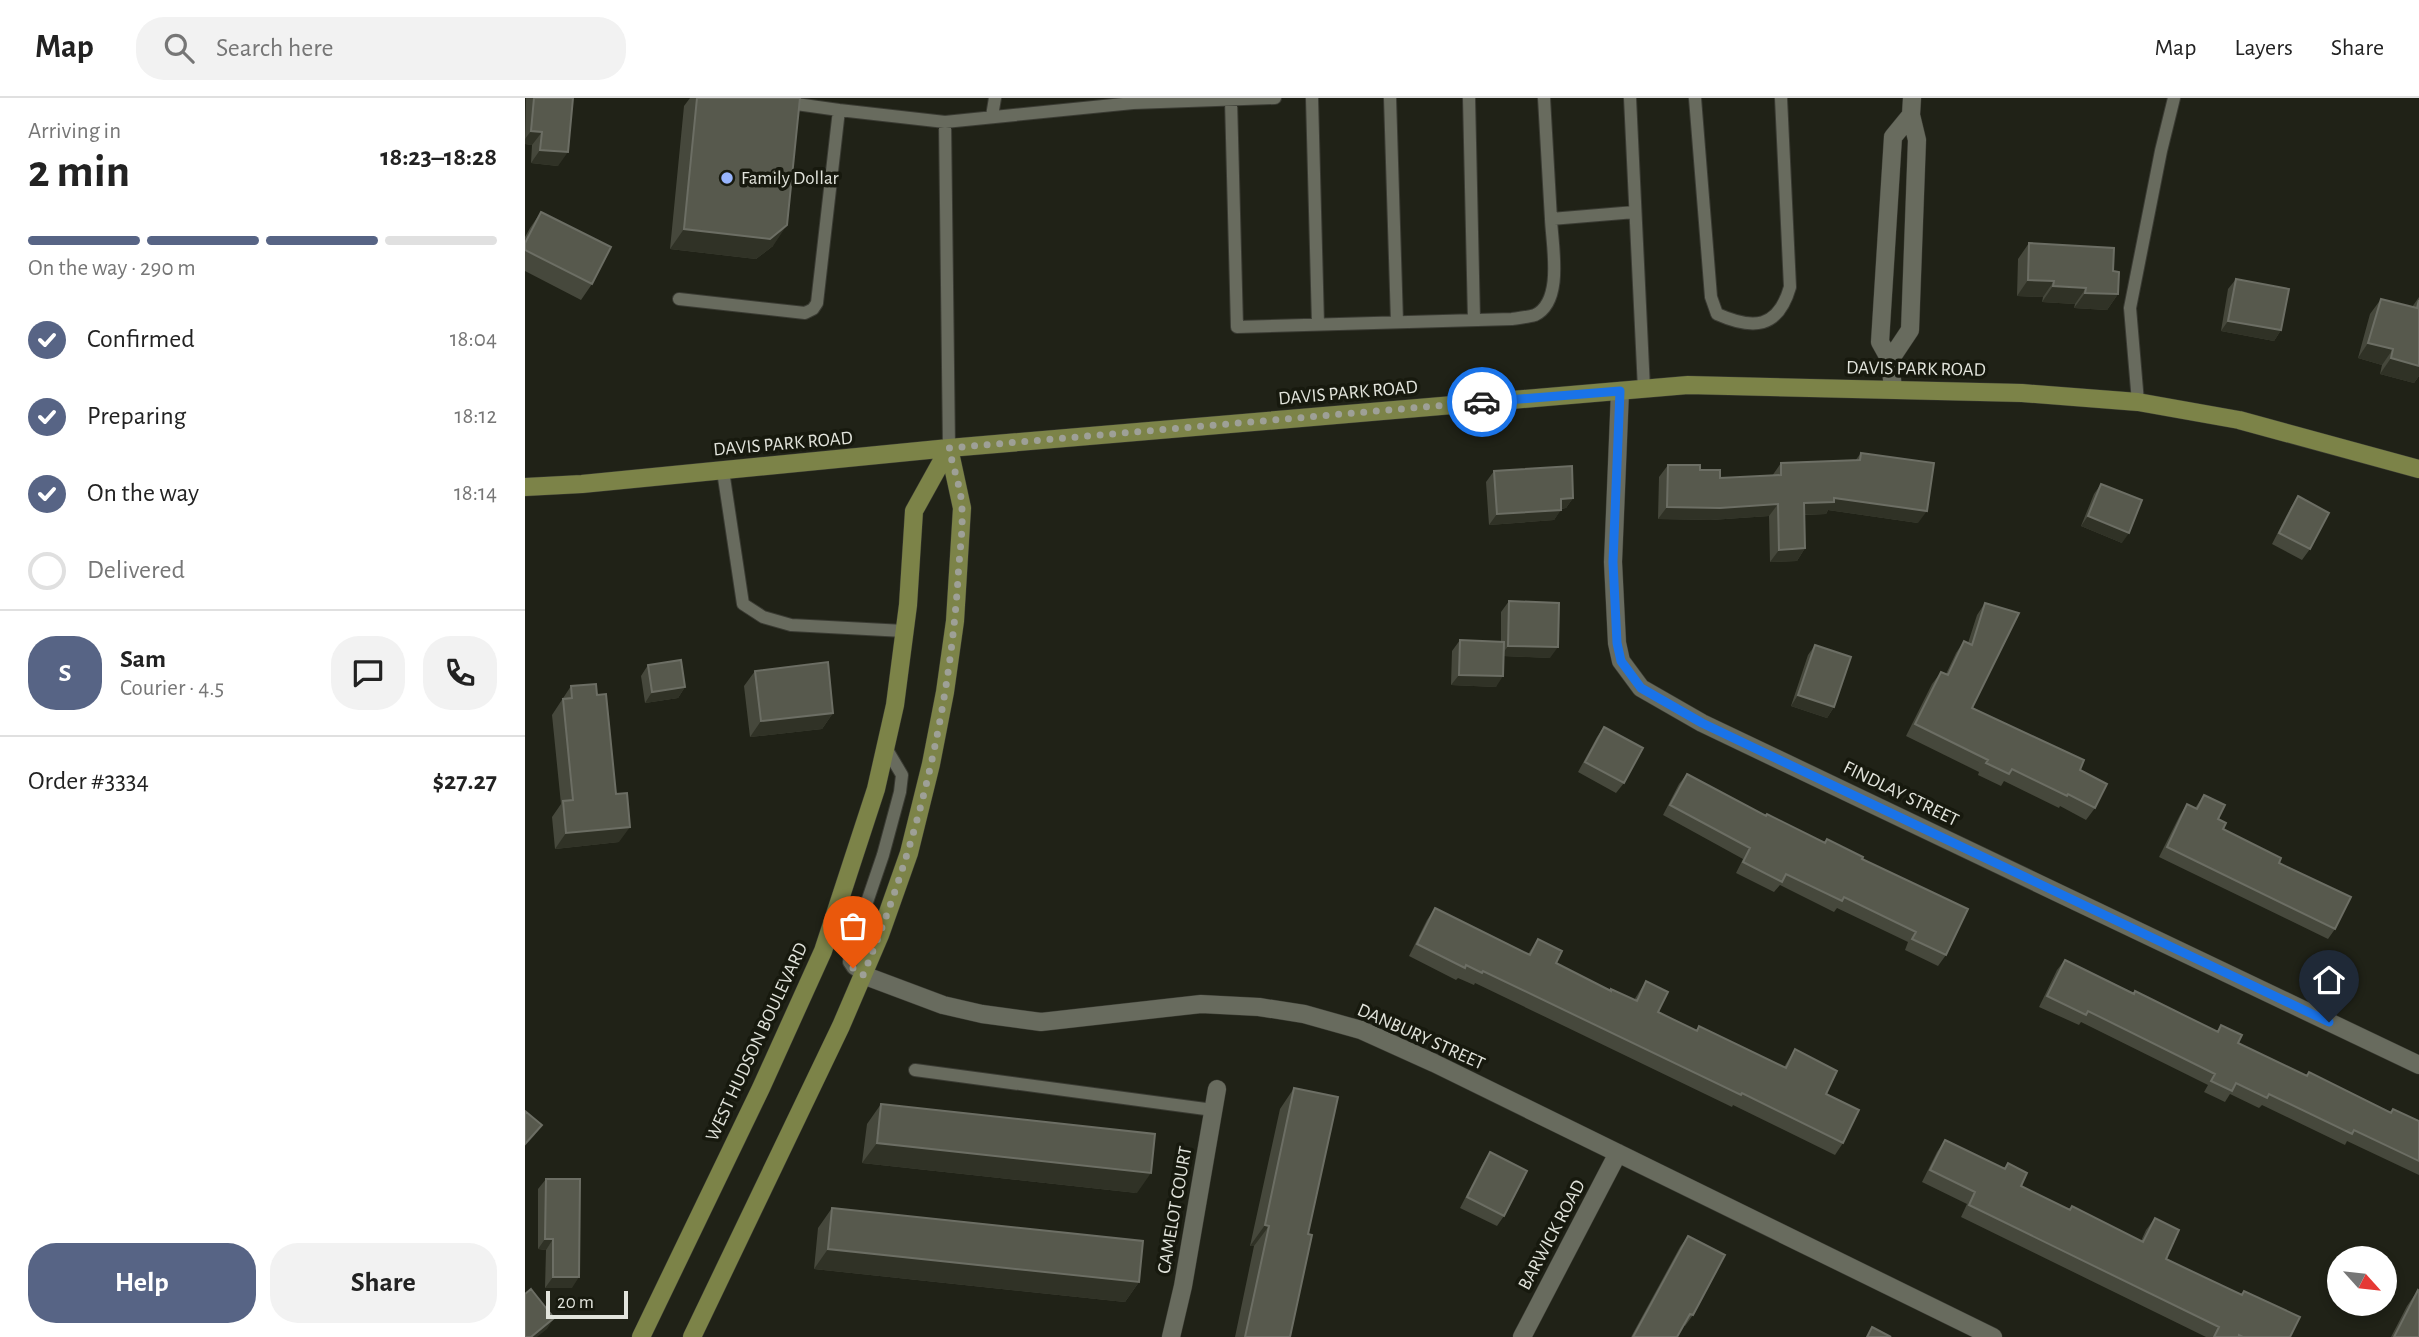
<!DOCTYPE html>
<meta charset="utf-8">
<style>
:root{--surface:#fff;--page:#f2f2f2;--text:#222;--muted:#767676;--line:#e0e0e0;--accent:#576485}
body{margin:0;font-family:"Alegreya Sans",sans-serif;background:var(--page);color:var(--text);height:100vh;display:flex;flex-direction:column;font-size:26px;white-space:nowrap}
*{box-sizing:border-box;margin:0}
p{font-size:23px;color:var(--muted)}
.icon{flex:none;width:38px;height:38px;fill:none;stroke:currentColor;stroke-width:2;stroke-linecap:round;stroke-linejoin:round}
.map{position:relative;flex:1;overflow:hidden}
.drawer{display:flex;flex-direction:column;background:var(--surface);width:525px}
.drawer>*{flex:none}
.needle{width:46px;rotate:117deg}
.buttons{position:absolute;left:1802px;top:1148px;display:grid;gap:14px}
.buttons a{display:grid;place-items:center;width:70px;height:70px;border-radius:50%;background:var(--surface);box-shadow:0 4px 10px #0003;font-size:35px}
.scale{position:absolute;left:21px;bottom:18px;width:82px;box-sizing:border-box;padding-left:7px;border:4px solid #e2e4dc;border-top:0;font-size:19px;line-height:24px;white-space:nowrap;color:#e2e4dc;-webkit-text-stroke:5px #17190e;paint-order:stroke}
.pin{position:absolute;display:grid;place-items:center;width:60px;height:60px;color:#fff;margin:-72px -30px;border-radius:50% 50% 50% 0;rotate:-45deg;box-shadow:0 0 7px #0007}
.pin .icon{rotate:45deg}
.courier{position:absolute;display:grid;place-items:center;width:70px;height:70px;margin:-35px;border:5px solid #1a73e8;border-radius:50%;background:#fff;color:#222;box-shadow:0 2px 9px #0007}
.summary em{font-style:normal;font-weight:600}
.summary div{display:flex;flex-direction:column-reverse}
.summary{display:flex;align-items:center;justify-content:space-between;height:119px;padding:0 28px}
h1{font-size:46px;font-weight:600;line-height:52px}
.bar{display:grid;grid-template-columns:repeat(4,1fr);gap:10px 7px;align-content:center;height:84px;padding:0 28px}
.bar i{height:9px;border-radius:5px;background:var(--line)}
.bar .selected{background:var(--accent)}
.bar p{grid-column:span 4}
.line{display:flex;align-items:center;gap:18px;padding:0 28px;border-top:2px solid var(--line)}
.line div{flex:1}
.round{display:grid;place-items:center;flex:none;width:74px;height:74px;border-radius:28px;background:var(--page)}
ol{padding:0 28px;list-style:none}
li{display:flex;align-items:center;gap:21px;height:77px}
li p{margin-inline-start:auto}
li .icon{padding:7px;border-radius:50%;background:var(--accent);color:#fff;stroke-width:4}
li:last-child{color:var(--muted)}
li i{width:38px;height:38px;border:4px solid var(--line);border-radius:50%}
.button{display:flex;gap:14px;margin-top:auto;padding:14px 28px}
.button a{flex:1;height:80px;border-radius:28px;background:var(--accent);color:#fff;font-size:28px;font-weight:600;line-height:80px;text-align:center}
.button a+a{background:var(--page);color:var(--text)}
header{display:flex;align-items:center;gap:42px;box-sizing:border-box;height:98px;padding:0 35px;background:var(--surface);border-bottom:2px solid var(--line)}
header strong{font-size:33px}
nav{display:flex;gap:38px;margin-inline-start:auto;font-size:24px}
.search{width:490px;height:63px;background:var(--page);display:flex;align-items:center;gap:18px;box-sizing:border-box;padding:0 24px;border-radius:28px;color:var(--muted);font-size:26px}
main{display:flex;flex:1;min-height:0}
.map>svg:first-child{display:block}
</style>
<header>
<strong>Map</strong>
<div class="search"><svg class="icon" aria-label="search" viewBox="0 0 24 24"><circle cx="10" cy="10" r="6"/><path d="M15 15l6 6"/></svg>Search here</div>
<nav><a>Map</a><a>Layers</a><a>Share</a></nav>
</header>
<main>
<section class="drawer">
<div class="summary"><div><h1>2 min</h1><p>Arriving in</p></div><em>18:23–18:28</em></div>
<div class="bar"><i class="selected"></i><i class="selected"></i><i class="selected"></i><i></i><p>On the way · 290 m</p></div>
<ol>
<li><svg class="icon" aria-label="check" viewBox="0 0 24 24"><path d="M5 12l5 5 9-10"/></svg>Confirmed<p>18:04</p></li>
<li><svg class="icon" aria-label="check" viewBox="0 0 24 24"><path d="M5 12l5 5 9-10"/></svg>Preparing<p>18:12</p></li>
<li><svg class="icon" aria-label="check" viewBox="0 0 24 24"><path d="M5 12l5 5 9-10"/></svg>On the way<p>18:14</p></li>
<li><i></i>Delivered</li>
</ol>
<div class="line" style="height:126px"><b class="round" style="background:var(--accent);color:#fff">S</b><div><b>Sam</b><p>Courier · 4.5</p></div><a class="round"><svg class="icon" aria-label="chat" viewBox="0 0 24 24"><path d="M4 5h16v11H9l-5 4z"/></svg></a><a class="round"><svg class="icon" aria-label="phone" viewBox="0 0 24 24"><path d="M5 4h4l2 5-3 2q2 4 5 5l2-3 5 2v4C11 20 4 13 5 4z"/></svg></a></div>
<div class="line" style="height:91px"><div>Order #3334</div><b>$27.27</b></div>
<div class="button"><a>Help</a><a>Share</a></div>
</section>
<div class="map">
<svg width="1894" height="1239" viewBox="0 0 1894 1239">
<rect width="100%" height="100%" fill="#202217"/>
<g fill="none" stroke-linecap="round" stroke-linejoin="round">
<g stroke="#3a3b33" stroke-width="14">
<path id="service" d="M 229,0 L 314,12
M 787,0 L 793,226
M 865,0 L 872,224
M 944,0 L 949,222
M 1019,0 L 1026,121
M 1105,0 L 1119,291
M 1170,0 L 1186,199 L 1192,216 C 1228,232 1253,231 1265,189 L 1256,0
M 706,2 L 712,229 L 987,221 C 994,220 1003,219 1010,217 C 1039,203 1027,147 1026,121 L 1110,114
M 467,18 L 470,0
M 420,24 L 424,350
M 154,201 L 280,215 L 288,211 L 292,205 L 314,12 L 420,24 L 608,5 L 750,0
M 1613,304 L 1605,210 L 1636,53 L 1649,0
M 198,373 L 218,506 L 238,519 L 266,527 L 379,533
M 338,877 L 328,870 L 324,864 L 326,851 L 358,757 L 375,694 L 377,677 L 361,650
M 390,972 L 688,1012"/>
</g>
<g stroke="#3a3b33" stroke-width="19">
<path id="minor" d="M 1386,17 L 1368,39 L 1355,244 L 1365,262 L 1385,232 L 1392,42 L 1386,17 L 1387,0
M 1365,262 L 1368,291
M 1095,293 L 1088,464 L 1092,545 L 1096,563 L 1116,590 L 1177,625 L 1894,967
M 338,877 L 418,907 L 457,916 L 516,924 L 676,906 L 734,909 L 779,916 L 836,932 L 909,965 L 1468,1239
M 646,1239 L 658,1188 L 692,991
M 997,1239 L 1093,1055"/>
</g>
<g stroke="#3a3b33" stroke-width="19">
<path id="secondary" d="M 0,389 L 57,386 L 424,350 L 1163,287 L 1497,295 L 1613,304 L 1714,322 L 1894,371
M 116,1239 L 236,990 L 298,853 L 351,691 L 370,607 L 383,507 L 389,413 L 424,350
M 167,1239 L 316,928 L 355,837 L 384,755 L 406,666 L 420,594 L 430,523 L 437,410 L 424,350"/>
</g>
<use href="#service" stroke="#686b5e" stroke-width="12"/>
<use href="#minor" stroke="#686b5e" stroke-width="18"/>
<use href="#secondary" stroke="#7c8348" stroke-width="18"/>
</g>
<path fill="#46483c" d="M 1,0 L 48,0 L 33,68 L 6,65 L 7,47 L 0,46 Z
M 165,0 L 275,0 L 248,148 L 231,161 L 145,151 L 159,8 Z
M 16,114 L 67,186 L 56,202 L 0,173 L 0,139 L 5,130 Z
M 1504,145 L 1588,173 L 1593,196 L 1582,212 L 1549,210 L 1550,206 L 1517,204 L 1518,199 L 1492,198 L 1493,161 Z
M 1711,181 L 1756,232 L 1749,243 L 1696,233 L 1703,191 Z
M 1894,199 L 1894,278 L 1889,285 L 1855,276 L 1857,267 L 1833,260 L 1845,216 L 1856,201 L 1887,209 Z
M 1336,355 L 1393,425 L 1303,412 L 1301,416 L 1279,417 L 1280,450 L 1272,463 L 1245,464 L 1244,418 L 1186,422 L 1133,421 L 1134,379 L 1143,367 L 1175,372 L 1195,380 L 1247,378 L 1256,365 L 1330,363 Z
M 969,373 L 1048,400 L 1041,410 L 1036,411 L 1029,422 L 964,427 L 961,384 Z
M 1576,386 L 1597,445 L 1556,428 L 1569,396 Z
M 1773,398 L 1785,451 L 1777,462 L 1747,446 L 1766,409 Z
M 984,503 L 1025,560 L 979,558 L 971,589 L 926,587 L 927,553 L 935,542 L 976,544 L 976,514 Z
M 1460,505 L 1447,610 L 1555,672 L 1570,710 L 1561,722 L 1535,708 L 1534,710 L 1479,683 L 1476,688 L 1453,677 L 1454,674 L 1381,638 L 1407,586 L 1416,574 L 1421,576 L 1431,555 L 1439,543 L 1443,545 L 1452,517 Z
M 1290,547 L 1309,609 L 1302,620 L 1266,608 L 1283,557 Z
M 123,567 L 160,589 L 153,600 L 120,605 L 116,578 Z
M 230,573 L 308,615 L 297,631 L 225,639 L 219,588 Z
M 46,588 L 72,597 L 94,744 L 30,751 L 27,719 L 36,706 L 27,617 Z
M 1079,629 L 1099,685 L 1091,695 L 1053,674 L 1072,639 Z
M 1162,676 L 1241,718 L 1299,745 L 1302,741 L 1337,761 L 1421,857 L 1413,868 L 1380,852 L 1383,844 L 1312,810 L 1309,814 L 1255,787 L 1249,794 L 1211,775 L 1218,761 L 1138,717 L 1154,686 Z
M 1679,697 L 1698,731 L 1754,765 L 1810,831 L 1803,841 L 1634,759 L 1655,717 L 1662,706 L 1670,710 Z
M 910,810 L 1003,856 L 1013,841 L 1031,865 L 1085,892 L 1109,902 L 1121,883 L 1133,914 L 1171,933 L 1174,928 L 1259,969 L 1270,951 L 1301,996 L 1318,1045 L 1310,1057 L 1208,1007 L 1207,1009 L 950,885 L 949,887 L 933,880 L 931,882 L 884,858 L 902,822 Z
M 1540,862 L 1609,895 L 1692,933 L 1696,927 L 1713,945 L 1782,978 L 1784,974 L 1866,1014 L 1868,1011 L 1894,1023 L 1894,1077 L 1822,1043 L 1820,1047 L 1737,1007 L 1734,1010 L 1705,996 L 1700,1004 L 1679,994 L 1683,987 L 1556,924 L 1554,927 L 1514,909 L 1532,872 Z
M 769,990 L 783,1136 L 765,1239 L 710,1239 L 729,1148 L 725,1148 L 755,1011 Z
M 356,1006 L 612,1095 L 337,1065 L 342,1026 Z
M 1420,1042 L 1479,1071 L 1483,1065 L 1496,1088 L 1545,1112 L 1547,1108 L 1616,1143 L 1621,1132 L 1630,1120 L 1641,1161 L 1716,1197 L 1719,1193 L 1765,1239 L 1681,1239 L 1436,1119 L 1442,1106 L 1397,1084 L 1412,1054 Z
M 965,1054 L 979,1118 L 972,1128 L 935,1110 L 958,1065 Z
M 21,1081 L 47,1190 L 20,1190 L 21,1152 L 13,1151 L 13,1091 Z
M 307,1110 L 614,1184 L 600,1204 L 289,1171 L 293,1130 Z
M 1163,1138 L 1168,1217 L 1160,1228 L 1159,1227 L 1152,1239 L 1106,1239 L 1155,1149 Z
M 1893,1192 L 1894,1239 L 1866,1239 L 1882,1208 Z"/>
<path fill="#303226" d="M 6,33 L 17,34 L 7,47 L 0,46 L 0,41 Z
M 15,52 L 43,54 L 33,68 L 6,65 Z
M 262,127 L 248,148 L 231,161 L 145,151 L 159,131 Z
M 1503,182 L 1529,183 L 1518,199 L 1492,198 Z
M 1528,188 L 1561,190 L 1550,206 L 1517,204 Z
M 1560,195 L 1593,196 L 1582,212 L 1549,210 Z
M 1703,223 L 1756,232 L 1749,243 L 1696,233 Z
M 1843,245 L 1868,251 L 1857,267 L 1833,260 Z
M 1866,260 L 1894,268 L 1894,278 L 1889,285 L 1855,276 Z
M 1048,400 L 1041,410 L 1028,411 L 1036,401 Z
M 1309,400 L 1402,413 L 1393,425 L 1303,412 L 1301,416 L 1270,417 L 1279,405 Z
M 1253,406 L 1244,418 L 1186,422 L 1133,421 L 1142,409 Z
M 1036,412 L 1029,422 L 964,427 L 972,416 Z
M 1563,418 L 1604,435 L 1597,445 L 1556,428 Z
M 1280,450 L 1272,463 L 1245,464 L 1254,452 Z
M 983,548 L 1033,549 L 1025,560 L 976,558 Z
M 934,577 L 978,578 L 971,589 L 926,587 Z
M 160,589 L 153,600 L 120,605 L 127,594 Z
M 1273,597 L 1309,609 L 1302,620 L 1266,608 Z
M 308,615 L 297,631 L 225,639 L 236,623 Z
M 105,729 L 94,744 L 30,751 L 41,735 Z
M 17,1027 L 9,1038 L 0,1048 L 0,1046 Z
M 352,1045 L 626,1075 L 612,1095 L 337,1065 Z
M 740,1127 L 744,1128 L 729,1148 L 725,1148 Z
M 20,1141 L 28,1141 L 21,1152 L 13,1151 Z
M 303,1151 L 614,1184 L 600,1204 L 289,1171 Z
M 28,1179 L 54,1179 L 47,1190 L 20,1190 Z
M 29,1220 L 22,1231 L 12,1239 L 6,1239 Z"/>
<path fill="#57594d" stroke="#6c6e64" stroke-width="2" d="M 9,0 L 48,0 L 43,54 L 15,52 L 17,34 L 6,33 Z
M 172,0 L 275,0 L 262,127 L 245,141 L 159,131 Z
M 16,114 L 86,149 L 67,186 L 0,152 L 0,145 Z
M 1504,145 L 1589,150 L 1588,173 L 1594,174 L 1593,196 L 1560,195 L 1561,190 L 1528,188 L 1529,183 L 1503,182 Z
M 1711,181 L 1764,191 L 1756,232 L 1703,223 Z
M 1856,201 L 1892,210 L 1894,202 L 1894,268 L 1866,260 L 1868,251 L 1843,245 Z
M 1336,355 L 1409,365 L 1402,413 L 1309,400 L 1309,404 L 1279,405 L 1280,450 L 1254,452 L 1253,406 L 1195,410 L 1142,409 L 1143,367 L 1175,367 L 1175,372 L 1195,372 L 1195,380 L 1256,377 L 1256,365 L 1335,362 Z
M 1047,368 L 1048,400 L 1036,401 L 1036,412 L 972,416 L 969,373 Z
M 1576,386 L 1617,402 L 1604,435 L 1563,418 Z
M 1773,398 L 1804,415 L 1785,451 L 1754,435 Z
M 984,503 L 1034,505 L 1033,549 L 983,548 Z
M 1460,505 L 1494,515 L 1447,610 L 1559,662 L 1555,672 L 1582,686 L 1570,710 L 1543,696 L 1542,698 L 1487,671 L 1484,676 L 1461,665 L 1463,662 L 1390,626 L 1416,574 L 1423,577 L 1439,543 L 1447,547 Z
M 935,542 L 979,544 L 978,578 L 934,577 Z
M 1290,547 L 1326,559 L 1309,609 L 1273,597 Z
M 156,562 L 160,589 L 127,594 L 123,567 Z
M 303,564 L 308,615 L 236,623 L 230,573 Z
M 71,586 L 72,597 L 81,596 L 91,696 L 102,695 L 105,729 L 41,735 L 38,703 L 48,702 L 38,601 L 47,600 L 46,588 Z
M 1079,629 L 1118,650 L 1099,685 L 1060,664 Z
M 1162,676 L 1241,718 L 1242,716 L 1300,745 L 1302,741 L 1338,759 L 1337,761 L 1443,811 L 1421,857 L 1387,841 L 1391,834 L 1319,799 L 1317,803 L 1261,776 L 1257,784 L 1218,764 L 1225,750 L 1145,707 Z
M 1679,697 L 1700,707 L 1693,721 L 1701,725 L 1698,731 L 1756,760 L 1754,765 L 1826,799 L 1810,831 L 1642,749 L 1662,706 L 1672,711 Z
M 910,810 L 1005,857 L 1013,841 L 1037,853 L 1031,865 L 1086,893 L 1086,891 L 1112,903 L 1121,883 L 1143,894 L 1133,914 L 1172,933 L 1174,928 L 1261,970 L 1270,951 L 1312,973 L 1301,996 L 1334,1012 L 1318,1045 L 1217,995 L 1216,997 L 958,873 L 957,875 L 941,867 L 940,870 L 892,846 Z
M 1540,862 L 1609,896 L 1610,893 L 1693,934 L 1696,927 L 1717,937 L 1713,945 L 1782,978 L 1784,974 L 1866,1015 L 1868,1011 L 1894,1023 L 1894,1063 L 1829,1032 L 1827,1036 L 1744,996 L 1742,1000 L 1711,985 L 1707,993 L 1686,983 L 1690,976 L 1563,913 L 1561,917 L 1522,898 Z
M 769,990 L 813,999 L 783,1136 L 787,1137 L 765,1239 L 720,1239 L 744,1128 L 740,1127 Z
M 356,1006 L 630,1036 L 626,1075 L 352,1045 Z
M 0,1013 L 17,1027 L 0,1046 Z
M 1420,1042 L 1480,1071 L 1483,1065 L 1502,1075 L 1496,1088 L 1545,1112 L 1547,1108 L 1618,1144 L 1630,1120 L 1654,1132 L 1641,1161 L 1717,1197 L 1719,1193 L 1775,1219 L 1765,1239 L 1718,1239 L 1714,1237 L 1714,1239 L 1689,1239 L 1694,1229 L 1444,1107 L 1450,1094 L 1405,1072 Z
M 965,1054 L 1002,1073 L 979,1118 L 942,1099 Z
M 21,1081 L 55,1081 L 54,1179 L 28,1179 L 28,1141 L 20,1141 Z
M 307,1110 L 618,1143 L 614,1184 L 303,1151 Z
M 1163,1138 L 1200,1157 L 1168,1217 L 1165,1216 L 1152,1239 L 1108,1239 Z
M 6,1191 L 29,1220 L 6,1239 L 0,1239 L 0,1196 Z
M 1893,1192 L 1894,1193 L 1894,1239 L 1869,1239 Z
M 1347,1229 L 1366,1239 L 1342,1239 Z"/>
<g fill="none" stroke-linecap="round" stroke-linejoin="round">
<path stroke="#9ea097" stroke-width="7" stroke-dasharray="0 12.6" d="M 328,870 L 338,877 C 391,752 424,617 433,481 C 434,458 438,435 437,412 C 437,392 428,370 424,350 L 957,304"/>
<path stroke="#1a73e8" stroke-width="9" d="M 957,304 L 1095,293 L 1088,464 L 1092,545 L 1096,563 L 1116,590 L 1177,625 L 1804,924"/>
</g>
<circle fill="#98b5fd" stroke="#17190e" stroke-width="2.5" cx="202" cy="80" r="7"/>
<g text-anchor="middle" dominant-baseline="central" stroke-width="7" stroke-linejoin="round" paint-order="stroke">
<g font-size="19" fill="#e2e4dc" stroke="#17190e" text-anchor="start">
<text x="216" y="80">Family Dollar</text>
</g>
<g font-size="19" fill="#e2e4dc" stroke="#17190e">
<text transform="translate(1391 271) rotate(1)">DAVIS PARK ROAD</text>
<text transform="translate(823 295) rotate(-5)">DAVIS PARK ROAD</text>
<text transform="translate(258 346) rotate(-5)">DAVIS PARK ROAD</text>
<text transform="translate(1376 696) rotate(26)">FINDLAY STREET</text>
<text transform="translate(896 939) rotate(24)">DANBURY STREET</text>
<text transform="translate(232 944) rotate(-65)">WEST HUDSON BOULEVARD</text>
<text transform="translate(650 1112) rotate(-80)">CAMELOT COURT</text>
<text transform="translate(1027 1137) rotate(-62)">BARWICK ROAD</text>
</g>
</g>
</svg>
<div class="buttons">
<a><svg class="needle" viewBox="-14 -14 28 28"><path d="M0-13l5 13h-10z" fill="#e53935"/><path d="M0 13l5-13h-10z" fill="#767676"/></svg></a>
</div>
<div class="scale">20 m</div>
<div class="pin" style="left:328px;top:870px;background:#ea580c"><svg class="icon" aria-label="bag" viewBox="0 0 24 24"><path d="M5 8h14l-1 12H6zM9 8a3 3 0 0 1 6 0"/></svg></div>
<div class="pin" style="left:1804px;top:924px;background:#1f2937"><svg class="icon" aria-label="home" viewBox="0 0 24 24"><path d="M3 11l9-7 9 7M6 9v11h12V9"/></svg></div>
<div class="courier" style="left:957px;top:304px"><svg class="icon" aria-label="car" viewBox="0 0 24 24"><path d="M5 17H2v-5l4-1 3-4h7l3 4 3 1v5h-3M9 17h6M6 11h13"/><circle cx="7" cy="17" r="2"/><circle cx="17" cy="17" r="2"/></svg></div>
</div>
</main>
